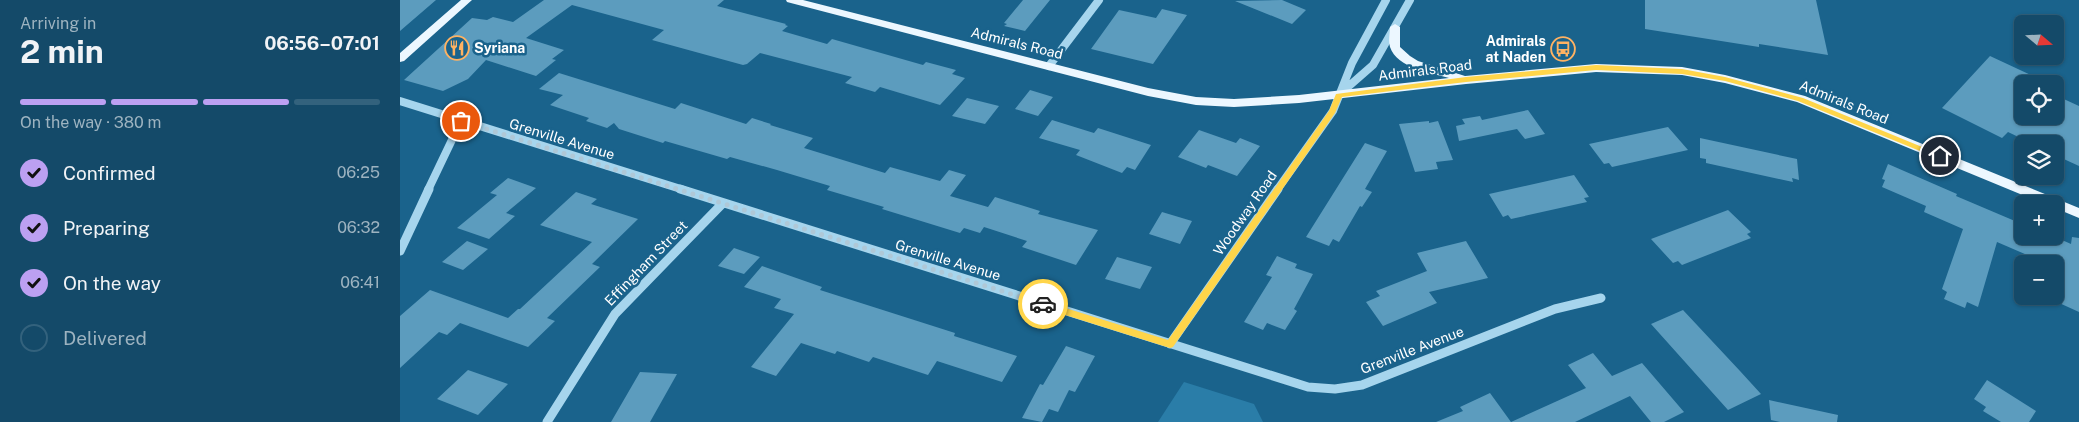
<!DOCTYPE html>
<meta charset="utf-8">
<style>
:root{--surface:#144a69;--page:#215471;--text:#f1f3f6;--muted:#9db3c0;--line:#33627d;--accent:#bca0f2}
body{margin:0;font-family:"Public Sans",sans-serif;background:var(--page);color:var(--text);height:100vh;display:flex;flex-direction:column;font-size:19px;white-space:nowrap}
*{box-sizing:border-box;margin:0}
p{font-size:16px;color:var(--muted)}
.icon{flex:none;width:28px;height:28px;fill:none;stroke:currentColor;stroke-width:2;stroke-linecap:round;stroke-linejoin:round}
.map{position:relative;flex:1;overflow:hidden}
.details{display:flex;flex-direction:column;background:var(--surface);width:400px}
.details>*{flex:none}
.needle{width:32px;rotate:109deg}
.controls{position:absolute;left:1614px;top:15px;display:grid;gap:10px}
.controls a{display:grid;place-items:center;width:50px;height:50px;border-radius:8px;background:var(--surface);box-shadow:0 1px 4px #0004,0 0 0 1px var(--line);font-size:25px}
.pin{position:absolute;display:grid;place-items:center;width:42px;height:42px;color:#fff;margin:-21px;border:2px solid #fff;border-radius:50%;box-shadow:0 1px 5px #0007}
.courier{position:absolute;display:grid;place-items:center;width:50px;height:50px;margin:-25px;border:4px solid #ffd54a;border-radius:50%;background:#fff;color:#222;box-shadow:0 1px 6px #0007}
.headline em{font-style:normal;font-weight:700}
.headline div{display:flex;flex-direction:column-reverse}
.headline{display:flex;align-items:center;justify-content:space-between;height:85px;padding:0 20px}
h1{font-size:32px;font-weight:700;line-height:38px}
.bar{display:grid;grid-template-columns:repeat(4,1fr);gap:8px 5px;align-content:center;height:60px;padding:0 20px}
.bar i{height:6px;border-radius:4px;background:var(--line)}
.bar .on{background:var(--accent)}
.bar p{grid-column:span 4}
ol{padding:0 20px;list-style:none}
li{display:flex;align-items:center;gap:15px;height:55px}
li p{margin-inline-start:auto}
li .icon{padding:5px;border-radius:50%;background:var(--accent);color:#111;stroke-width:4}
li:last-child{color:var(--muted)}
li i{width:28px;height:28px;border:2px solid var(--line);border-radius:50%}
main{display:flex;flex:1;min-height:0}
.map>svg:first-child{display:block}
</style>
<main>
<section class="details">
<div class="headline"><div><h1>2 min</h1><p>Arriving in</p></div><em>06:56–07:01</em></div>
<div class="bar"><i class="on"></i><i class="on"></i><i class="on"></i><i></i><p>On the way · 380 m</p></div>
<ol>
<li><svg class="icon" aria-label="check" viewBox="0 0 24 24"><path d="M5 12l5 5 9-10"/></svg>Confirmed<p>06:25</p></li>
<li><svg class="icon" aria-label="check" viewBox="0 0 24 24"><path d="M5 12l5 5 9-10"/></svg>Preparing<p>06:32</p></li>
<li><svg class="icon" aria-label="check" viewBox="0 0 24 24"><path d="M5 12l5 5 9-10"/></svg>On the way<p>06:41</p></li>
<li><i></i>Delivered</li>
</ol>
</section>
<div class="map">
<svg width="1679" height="422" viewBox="0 0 1679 422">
<rect width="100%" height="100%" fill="#1a638c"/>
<path fill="#2a7da8" d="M 784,382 L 854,404 L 863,422 L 758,422 Z"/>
<path fill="#5c9cbe" d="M 0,0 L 36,0 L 0,31 Z
M 144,0 L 324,0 L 317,6 L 386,24 L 385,25 L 388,26 L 382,31 L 427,44 L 432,39 L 523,65 L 526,62 L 556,70 L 552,74 L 565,78 L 540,105 L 480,87 L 475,92 L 445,83 L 452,77 L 360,53 L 347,64 L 343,65 L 252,40 L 264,30 L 172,5 L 126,38 L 164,50 L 152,59 L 156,60 L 136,76 L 86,60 L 68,79 L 43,91 L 4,80 L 72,18 L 87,20 L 93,17 L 113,22 Z
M 623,0 L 650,0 L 625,31 L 604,26 L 607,24 L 604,23 Z
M 882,0 L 906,10 L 892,24 L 835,1 Z
M 1245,0 L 1416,0 L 1428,55 L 1359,44 L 1359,47 L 1245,29 Z
M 762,9 L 787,15 L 753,64 L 691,49 L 719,10 L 756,18 Z
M 1590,56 L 1650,84 L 1622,84 L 1622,116 L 1655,116 L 1655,95 L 1679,106 L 1679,166 L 1655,155 L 1655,144 L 1633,144 L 1608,132 L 1602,138 L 1542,108 Z
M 159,73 L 275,109 L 281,103 L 346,124 L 352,118 L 371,124 L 370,125 L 413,138 L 404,148 L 485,173 L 490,167 L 540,181 L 549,170 L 566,175 L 550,196 L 588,207 L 595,197 L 640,211 L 638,214 L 698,230 L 676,265 L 622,247 L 627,241 L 584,227 L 580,233 L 564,228 L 560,233 L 482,209 L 484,207 L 427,190 L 430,186 L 377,170 L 330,157 L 327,159 L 265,141 L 263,143 L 219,129 L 214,123 L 207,128 L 186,121 L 189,118 L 150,105 L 163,95 L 139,89 Z
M 630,90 L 653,97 L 638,116 L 615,109 Z
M 567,98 L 599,106 L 585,124 L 552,116 Z
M 1128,110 L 1145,134 L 1125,139 L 1117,129 L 1059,141 L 1056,126 L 1065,124 L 1062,119 L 1080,116 L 1082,120 Z
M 652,120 L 694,133 L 698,128 L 751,145 L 735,170 L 727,167 L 722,173 L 676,155 L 680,150 L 639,138 Z
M 1029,121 L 1029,123 L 1038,121 L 1053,160 L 1036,162 L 1038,169 L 1015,172 L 999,124 Z
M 1268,127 L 1288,150 L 1212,167 L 1209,163 L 1204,164 L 1189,144 Z
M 799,130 L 836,143 L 840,138 L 860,146 L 837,176 L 808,165 L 806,168 L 778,157 Z
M 1300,138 L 1397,159 L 1399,180 L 1392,178 L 1393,182 L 1306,163 L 1306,159 L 1300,158 Z
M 965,143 L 987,151 L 965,189 L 972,192 L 962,207 L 960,206 L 939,242 L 933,239 L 929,246 L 906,237 Z
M 1488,164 L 1557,194 L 1556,196 L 1622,224 L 1622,236 L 1653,236 L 1671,244 L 1672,237 L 1679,238 L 1679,312 L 1657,302 L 1665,271 L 1655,267 L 1655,264 L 1648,264 L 1597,242 L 1578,307 L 1567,302 L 1565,308 L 1544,299 L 1547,292 L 1542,289 L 1563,229 L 1524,212 L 1526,206 L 1482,187 L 1485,180 L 1482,179 Z
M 1174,175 L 1189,197 L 1184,198 L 1187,202 L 1111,219 L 1108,215 L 1103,217 L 1089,194 Z
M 108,178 L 136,188 L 106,213 L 115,216 L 89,239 L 57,228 L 97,195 L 90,193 Z
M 176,192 L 197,199 L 191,204 L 238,219 L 192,264 L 200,267 L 147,318 L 155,321 L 128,347 L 60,323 L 47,335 L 39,332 L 0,368 L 0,316 L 30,290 L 108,318 L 118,309 L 120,309 L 192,242 L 140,225 Z
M 1328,210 L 1351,232 L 1347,234 L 1351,238 L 1282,265 L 1278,261 L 1273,263 L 1251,239 Z
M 762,212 L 792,221 L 780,244 L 749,234 Z
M 67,241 L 88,249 L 63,270 L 42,262 Z
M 1066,241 L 1088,278 L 1029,292 L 1037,303 L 983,326 L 966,302 L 980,296 L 976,291 L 1027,271 L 1017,253 Z
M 334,248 L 360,257 L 344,274 L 318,266 Z
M 877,256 L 897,264 L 895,268 L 913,274 L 894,309 L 897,311 L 885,330 L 867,323 L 863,330 L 844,322 L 872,277 L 866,275 Z
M 717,257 L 752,267 L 740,289 L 705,279 Z
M 362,266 L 422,287 L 420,290 L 555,333 L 554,336 L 617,356 L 602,382 L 537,361 L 528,375 L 473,357 L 469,362 L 437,351 L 435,354 L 401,343 L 376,376 L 351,367 L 394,314 L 374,308 L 381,299 L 344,287 Z
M 1283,310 L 1340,371 L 1361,394 L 1328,410 L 1251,324 Z
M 666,346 L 695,356 L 675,392 L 669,390 L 658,412 L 649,409 L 642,422 L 622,418 L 640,384 L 643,385 Z
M 1193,353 L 1212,376 L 1242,363 L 1284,412 L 1264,422 L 1251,422 L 1230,396 L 1175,422 L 1036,422 L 1063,411 L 1060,407 L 1090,393 L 1111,422 L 1186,388 L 1168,365 Z
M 68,370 L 108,384 L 78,415 L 37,399 Z
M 240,372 L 277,374 L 250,422 L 211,422 Z
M 1587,380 L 1636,411 L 1629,422 L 1601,422 L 1583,411 L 1586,407 L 1574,399 Z
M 1369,400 L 1438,415 L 1437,422 L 1380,422 L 1371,420 Z"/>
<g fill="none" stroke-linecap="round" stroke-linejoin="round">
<path stroke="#a6d5ed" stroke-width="8" d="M 649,66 L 699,0
M 941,93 L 973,65 L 1010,0
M 0,101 L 284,190
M 28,190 L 61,121
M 877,190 L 933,111 L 952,63 L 986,0"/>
<path stroke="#a6d5ed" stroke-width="9" d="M 280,189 L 908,387 L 935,389 L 962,385 L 1155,309 L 1201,298
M 0,251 L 29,189
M 770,344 L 878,189
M 147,422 L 215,314 L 322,204"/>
<path fill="#ecf7ff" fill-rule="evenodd" d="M 61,0 L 72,0 L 4,61 L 0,62 L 0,53 Z
M 386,0 L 403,0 L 748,88 L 796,97 L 834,99 L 899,95 L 1049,78 C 1031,73 997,68 990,47 C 988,41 990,33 990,27 L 995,24 L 1000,27 L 1000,47 L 1010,56 L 1018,61 L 1065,76 L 1196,64 L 1282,67 L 1325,75 L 1405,96 L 1679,208 L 1679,218 L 1655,208 L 1655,204 L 1644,204 L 1397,102 L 1325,83 L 1282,75 L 1196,72 L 1066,84 L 899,103 L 834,107 L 796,105 L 748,96 L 387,2 Z"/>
</g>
<path fill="#ffd54a" d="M 1196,65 L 1282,69 L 1325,77 L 1403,98 L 1544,156 L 1540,159 L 1537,158 L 1398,101 L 1325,81 L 1282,74 L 1196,70 L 1066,82 L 942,97 L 935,113 L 773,347 L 770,348 L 643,308 L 639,304 L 643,301 L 768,340 L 929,111 L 936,94 L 1066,77 Z"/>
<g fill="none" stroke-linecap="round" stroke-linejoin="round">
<path stroke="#afc8d7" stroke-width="5" stroke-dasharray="0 9" d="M 61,121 L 643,304"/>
</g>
<defs>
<g id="restaurant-ring" transform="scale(1.25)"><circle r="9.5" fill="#1a638c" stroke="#ffb262" stroke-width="1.5"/><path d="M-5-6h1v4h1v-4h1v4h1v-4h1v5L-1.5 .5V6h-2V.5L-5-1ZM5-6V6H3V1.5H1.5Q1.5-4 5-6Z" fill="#ffb262"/></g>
<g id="bus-ring" transform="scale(1.25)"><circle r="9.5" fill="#1a638c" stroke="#ffb262" stroke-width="1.5"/><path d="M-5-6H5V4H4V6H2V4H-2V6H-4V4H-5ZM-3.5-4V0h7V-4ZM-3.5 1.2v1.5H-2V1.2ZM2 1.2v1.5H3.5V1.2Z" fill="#ffb262"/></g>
</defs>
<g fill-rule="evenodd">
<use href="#restaurant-ring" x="57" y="48"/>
<use href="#bus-ring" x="1163" y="49"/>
</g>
<g text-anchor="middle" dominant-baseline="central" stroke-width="5" stroke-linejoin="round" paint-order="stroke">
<g font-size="14" font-weight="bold" fill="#fff" stroke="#1a638c" text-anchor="end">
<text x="1146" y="41">Admirals<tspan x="1146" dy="16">at Naden</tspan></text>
<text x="74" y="48" text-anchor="start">Syriana</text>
</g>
<g font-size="14" fill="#fff" stroke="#1a638c">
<text transform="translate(617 43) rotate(14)">Admirals Road</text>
<text transform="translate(1025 70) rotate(-7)">Admirals Road</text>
<text transform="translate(1444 102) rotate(22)">Admirals Road</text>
<text transform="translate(162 139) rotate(17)">Grenville Avenue</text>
<text transform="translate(845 213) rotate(-55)">Woodway Road</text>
<text transform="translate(548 260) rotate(17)">Grenville Avenue</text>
<text transform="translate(246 263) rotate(-46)">Effingham Street</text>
<text transform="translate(1012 350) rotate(-21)">Grenville Avenue</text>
</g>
</g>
</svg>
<div class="controls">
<a><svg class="needle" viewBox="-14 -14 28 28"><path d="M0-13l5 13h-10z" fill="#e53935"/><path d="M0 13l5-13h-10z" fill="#9db3c0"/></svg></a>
<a><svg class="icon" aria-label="locate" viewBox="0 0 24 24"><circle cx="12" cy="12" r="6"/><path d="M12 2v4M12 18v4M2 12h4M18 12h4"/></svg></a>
<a><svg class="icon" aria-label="layers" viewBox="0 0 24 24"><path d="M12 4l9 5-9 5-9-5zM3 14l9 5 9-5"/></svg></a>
<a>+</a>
<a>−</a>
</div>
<div class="pin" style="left:61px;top:121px;background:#ea580c"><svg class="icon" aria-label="bag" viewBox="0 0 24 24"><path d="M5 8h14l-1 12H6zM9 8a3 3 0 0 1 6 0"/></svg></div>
<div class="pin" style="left:1540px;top:156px;background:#1f2937"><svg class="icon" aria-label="home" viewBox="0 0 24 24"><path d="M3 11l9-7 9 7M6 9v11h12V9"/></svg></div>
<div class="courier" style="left:643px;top:304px"><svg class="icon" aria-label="car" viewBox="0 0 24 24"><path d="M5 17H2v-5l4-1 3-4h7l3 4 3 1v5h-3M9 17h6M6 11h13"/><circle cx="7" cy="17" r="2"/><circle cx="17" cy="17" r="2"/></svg></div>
</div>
</main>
